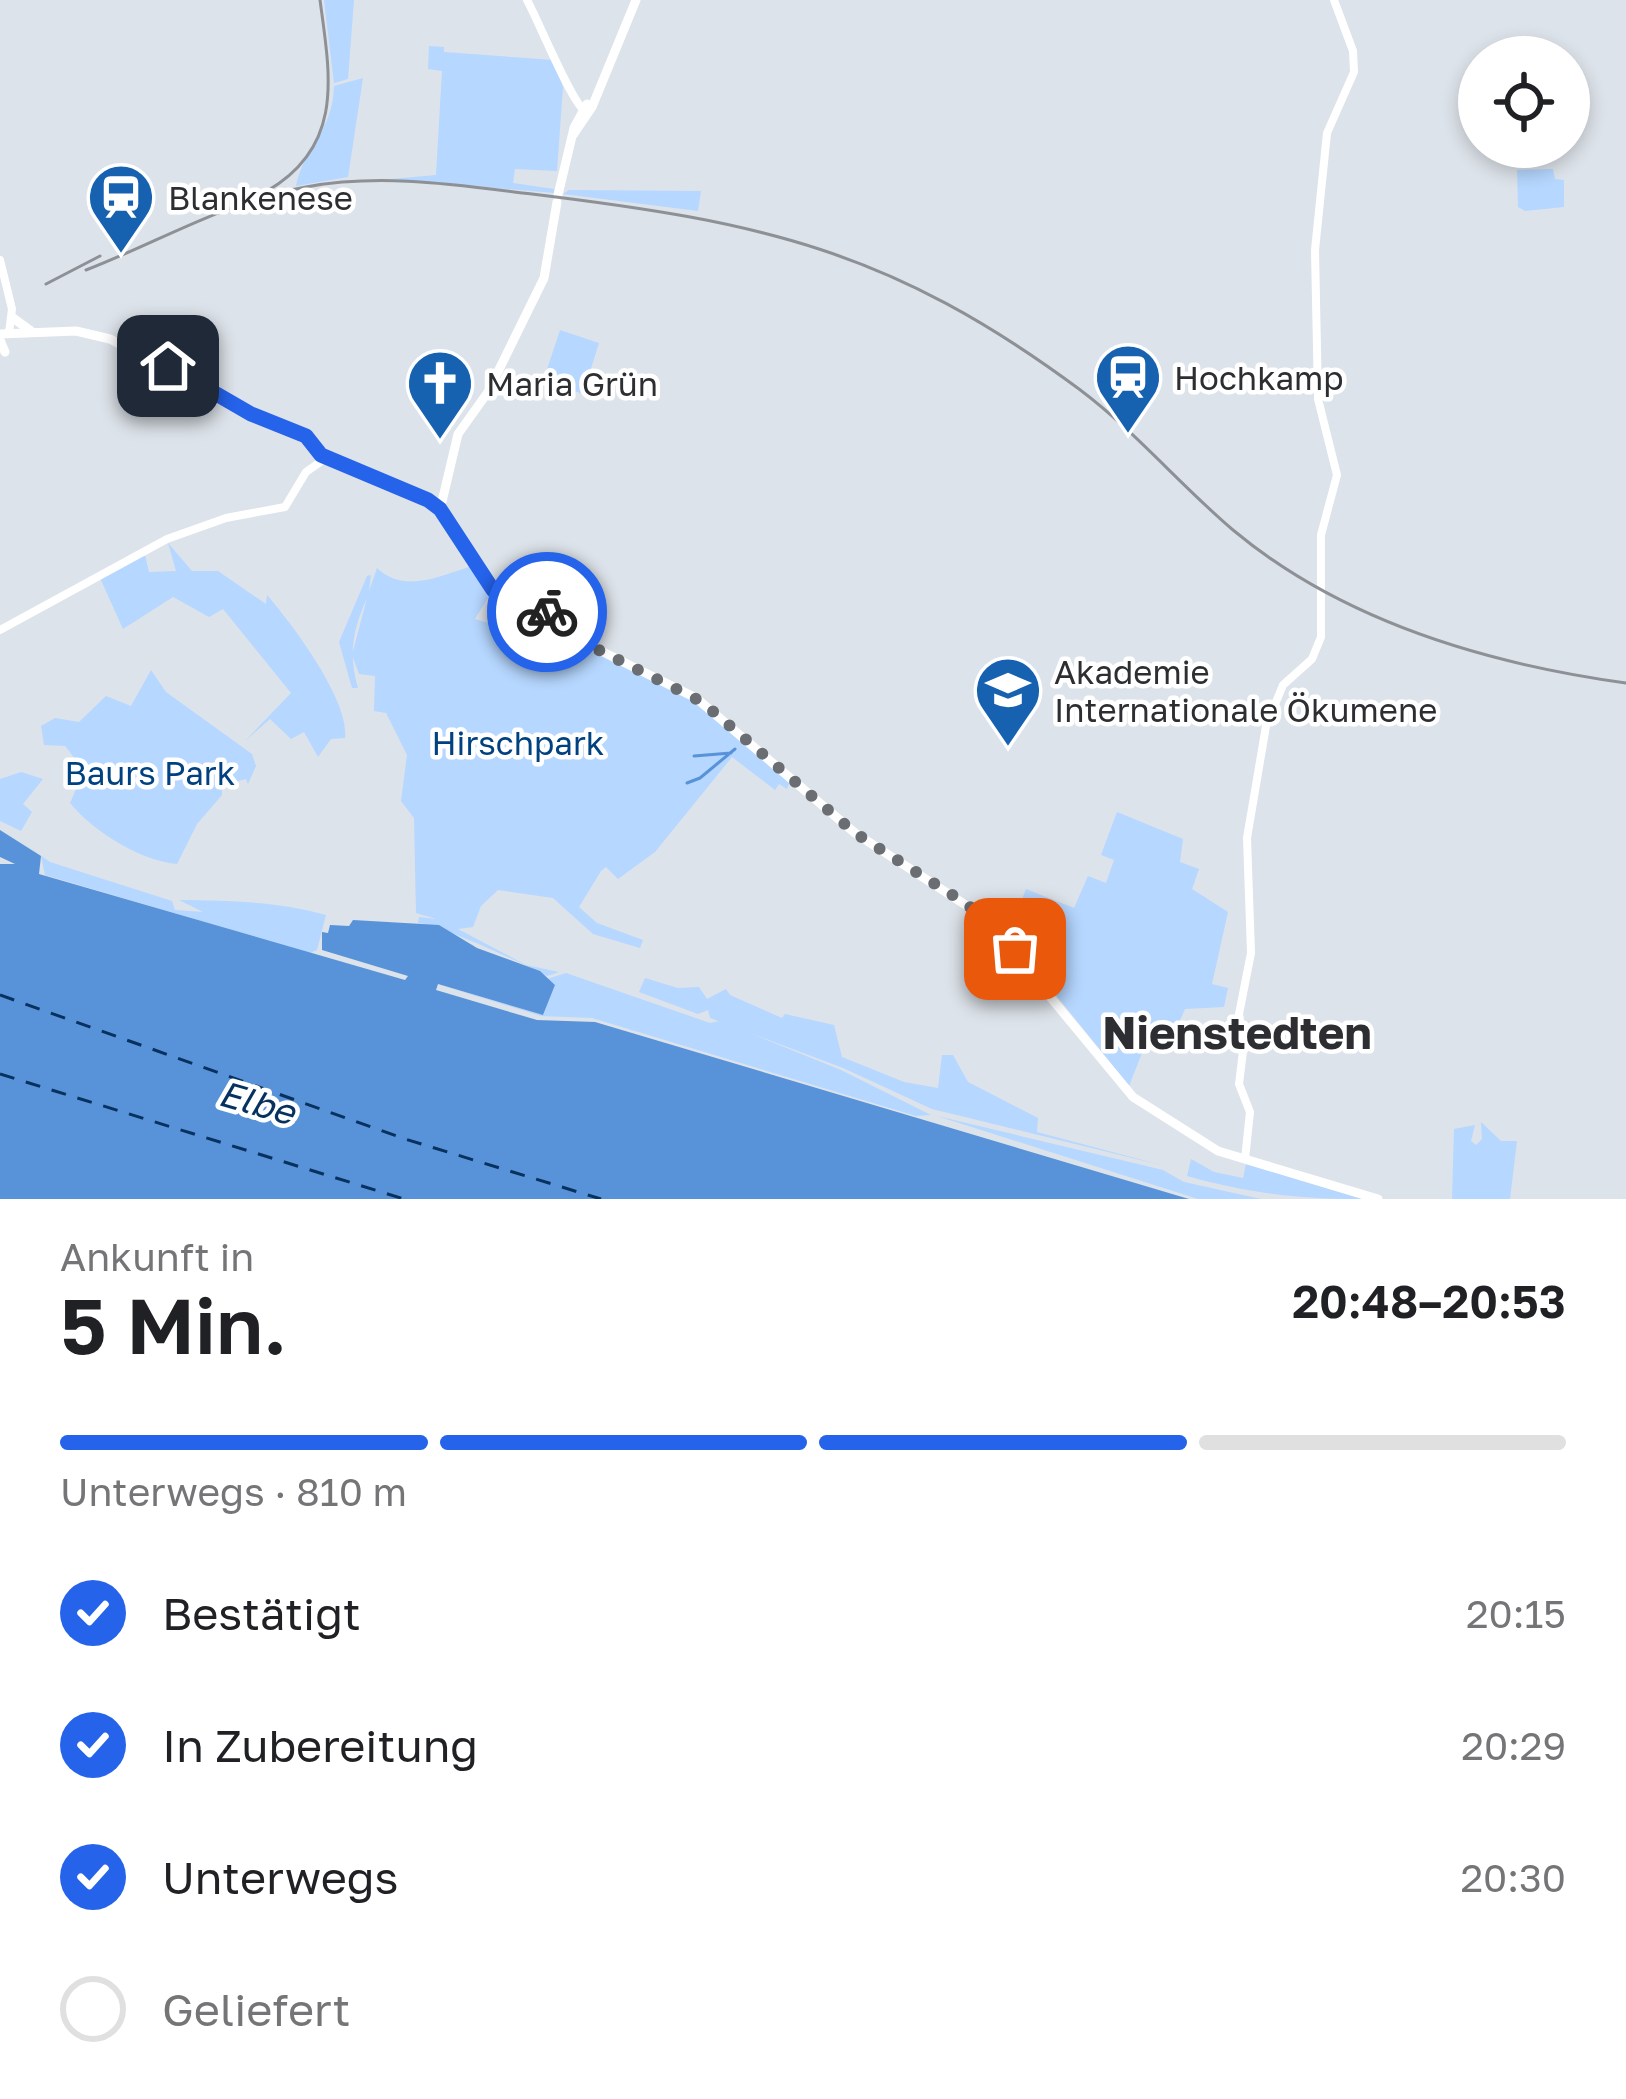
<!DOCTYPE html>
<html lang="de">
<meta charset="utf-8">
<style>
:root{--surface:#fff;--page:#f2f2f2;--text:#202124;--muted:#757577;--line:#e0e0e0;--accent:#2563eb}
body{margin:0;font-family:"Golos Text",sans-serif;background:var(--page);color:var(--text);height:100vh;display:flex;flex-direction:column;font-size:45px;white-space:nowrap}
*{box-sizing:border-box;margin:0}
p{font-size:39px;color:var(--muted)}
.icon{flex:none;width:66px;height:66px;fill:none;stroke:currentColor;stroke-width:2;stroke-linecap:round;stroke-linejoin:round}
.map{position:relative;height:1199px;overflow:hidden}
.sheet{display:flex;flex-direction:column;background:var(--surface);flex:1}
.sheet>*{flex:none}
.controls{position:absolute;left:1458px;top:36px;display:grid;gap:24px}
.controls a{display:grid;place-items:center;width:132px;height:132px;border-radius:50%;background:var(--surface);box-shadow:0 6px 18px #0003;font-size:60px}
.pin{position:absolute;display:grid;place-items:center;width:102px;height:102px;color:#fff;margin:-51px;border-radius:24px;box-shadow:0 6px 18px #0006}
.courier{position:absolute;display:grid;place-items:center;width:120px;height:120px;margin:-60px;border:9px solid #2563eb;border-radius:50%;background:#fff;color:#222;box-shadow:0 3px 15px #0007}
.summary em{font-style:normal;font-weight:600}
.summary div{display:flex;flex-direction:column-reverse}
.summary{display:flex;align-items:center;justify-content:space-between;height:204px;padding:0 60px}
h1{font-size:78px;font-weight:600;line-height:90px}
.bar{display:grid;grid-template-columns:repeat(4,1fr);gap:18px 12px;align-content:center;height:144px;padding:0 60px}
.bar i{height:15px;border-radius:9px;background:var(--line)}
.bar .on{background:var(--accent)}
.bar p{grid-column:span 4}
ol{padding:0 60px;list-style:none}
li{display:flex;align-items:center;gap:36px;height:132px}
li p{margin-inline-start:auto}
li .icon{padding:12px;border-radius:50%;background:var(--accent);color:#fff;stroke-width:4}
li:last-child{color:var(--muted)}
li i{width:66px;height:66px;border:6px solid var(--line);border-radius:50%}
.map>svg:first-child{display:block}
</style>
<div class="map">
<svg width="1626" height="1199" viewBox="0 0 1626 1199">
<rect width="100%" height="100%" fill="#dde3ea"/>
<path fill="#b6d7ff" d="M 324,0 L 354,0 L 348,79 L 334,83 Z
M 429,46 L 444,47 L 444,52 L 554,60 L 563,87 L 557,171 L 515,169 L 513,183 L 554,189 L 554,193 L 391,179 L 436,175 L 442,71 L 428,69 Z
M 363,78 L 348,177 L 296,186 C 303,149 333,132 334,86 Z
M 1553,169 L 1555,179 L 1564,180 L 1564,207 L 1525,211 L 1518,207 L 1517,170 Z
M 569,190 L 701,191 L 698,211 L 563,194 Z
M 560,330 L 599,343 L 583,394 L 543,381 Z
M 168,543 L 192,571 L 218,571 L 266,604 L 267,595 C 293,625 350,701 345,738 L 331,739 L 318,757 L 304,732 L 291,739 L 270,719 L 245,741 L 291,693 L 223,609 L 209,617 L 173,597 L 123,629 L 100,578 L 144,551 L 149,572 L 176,571 Z
M 472,566 L 491,593 L 475,619 L 518,632 L 521,626 L 560,642 L 569,633 L 592,651 L 690,698 L 790,781 L 787,789 L 779,784 L 775,790 L 732,757 L 655,852 L 618,879 L 606,867 L 601,871 L 579,907 L 597,923 L 643,940 L 640,948 L 593,934 L 553,898 L 498,890 L 481,906 L 473,927 L 458,929 L 526,965 L 559,972 L 547,976 C 527,965 436,923 418,923 L 419,917 L 436,919 L 416,913 L 414,818 L 401,801 L 407,755 L 386,713 L 374,711 L 375,676 L 359,674 L 352,655 L 367,598 C 353,629 348,654 358,688 L 352,688 L 339,642 L 367,576 L 371,575 L 369,591 L 377,568 C 404,594 440,576 472,566 Z
M 151,670 L 166,692 L 252,754 L 256,766 L 248,784 L 246,779 L 222,785 L 222,795 L 197,824 L 177,864 C 136,860 89,827 70,803 C 81,779 83,766 65,746 L 44,745 L 41,726 L 55,718 L 79,722 L 106,696 L 131,706 Z
M 21,772 L 43,779 L 23,804 L 32,812 L 21,831 L 0,821 L 0,779 Z
M 1117,812 L 1183,839 L 1180,862 L 1199,869 L 1192,889 L 1228,912 L 1212,984 L 1228,988 L 1224,1007 L 1185,1009 L 1174,1034 L 1153,1025 L 1129,1086 L 1008,935 L 1026,889 L 1074,908 L 1088,876 L 1106,883 L 1114,860 L 1101,855 Z
M 0,827 L 50,862 L 172,901 L 175,910 L 203,912 L 179,900 C 230,901 277,901 326,915 L 317,950 L 310,953 L 45,875 L 41,856 Z
M 566,973 L 710,1023 L 720,1021 L 841,1070 L 931,1115 L 916,1116 L 592,1018 L 541,1016 L 437,984 L 543,1015 L 555,985 L 547,979 Z
M 645,978 L 678,988 L 699,987 L 707,999 L 726,989 L 730,995 L 782,1018 L 785,1014 L 834,1025 L 842,1057 L 904,1082 L 938,1088 L 942,1055 L 953,1055 L 968,1082 L 1038,1118 L 1037,1132 L 1165,1166 L 932,1109 L 843,1068 L 710,1018 L 708,1010 L 698,1014 L 639,992 Z
M 937,1116 L 1163,1170 L 1184,1182 L 1261,1199 L 1198,1199 Z
M 1481,1122 L 1501,1141 L 1517,1141 L 1510,1199 L 1452,1199 L 1454,1129 L 1475,1125 L 1471,1141 L 1476,1145 L 1482,1139 Z
M 1191,1159 L 1214,1172 L 1243,1178 L 1246,1164 L 1362,1199 C 1300,1199 1247,1193 1187,1176 Z"/>
<path fill="#5893d9" d="M 0,830 L 41,856 L 39,874 L 405,980 L 408,976 L 322,950 L 322,932 L 328,933 L 330,925 L 349,926 L 353,920 L 439,925 L 477,948 L 540,971 L 555,985 L 543,1015 L 438,984 L 436,990 L 537,1020 L 595,1022 L 1189,1199 L 0,1199 L 0,864 L 15,864 L 0,857 Z"/>
<g fill="none" stroke-linecap="round" stroke-linejoin="round">
<path stroke="#5893d9" stroke-width="3" d="M 694,756 L 731,753
M 687,783 L 700,778 L 735,749"/>
<path stroke="#07315e" stroke-width="3" stroke-dasharray="15 12" stroke-linecap="butt" d="M 0,995 L 405,1139 L 601,1199
M 0,1074 L 404,1199"/>
<path stroke="#fff" stroke-width="8" d="M 527,0 C 539,22 571,101 584,110
M 1334,0 L 1353,51
M 0,260 L 12,309 L 9,333
M 0,630 L 167,539 L 226,518 L 285,507 L 306,472 L 326,458
M 1245,1159 L 1250,1112 L 1239,1084 L 1244,1043 L 1239,1014 L 1251,953 L 1247,838 L 1266,726 L 1283,685 L 1312,659 L 1321,637 L 1321,535 L 1337,475 L 1318,399 L 1315,250 L 1327,133 L 1354,72 L 1353,51"/>
<path stroke="#fff" stroke-width="9" d="M 573,135 L 592,107 L 636,0
M 558,195 L 574,128 L 587,104
M 13,318 L 31,331
M 0,334 L 76,331 L 110,339 L 251,414 L 306,436 L 321,455 L 428,500 L 440,510 L 501,598 L 550,613 L 597,649 L 696,698 L 855,833 L 984,917 L 1133,1097 L 1218,1151 L 1378,1199
M 0,340 L 5,352
M 440,510 L 458,434 L 488,392 L 544,278 L 557,202"/>
<path stroke="#8d9196" stroke-width="3" d="M 267,191 C 345,146 330,75 320,0
M 86,270 C 161,241 226,201 306,187 C 382,173 457,185 532,194 C 761,222 890,249 1079,389 C 1135,431 1180,485 1233,530 C 1342,621 1488,664 1626,683
M 46,284 L 100,256"/>
</g>
<g fill="none" stroke-linecap="round" stroke-linejoin="round">
<path stroke="#6a6d72" stroke-width="12" stroke-dasharray="0 21.6" d="M 547,612 L 597,649 L 702,702 L 855,833 L 968,905 L 1015,949"/>
<path stroke="#2563eb" stroke-width="15" d="M 168,366 L 251,414 L 306,436 L 321,455 L 428,500 L 440,509 L 493,590 L 513,604 L 547,612"/>
</g>
<defs>
<g id="station-pin" transform="scale(3.45)"><path d="M0 17L-7.5 6A9.5 9.5 0 1 1 7.5 6Z" fill="#1662b1" stroke="#fff"/><path d="M-3-6H3Q5-6 5-4V2Q5 4 3 4L4.5 6H3L1.5 4h-3L-3 6H-4.5L-3 4Q-5 4-5 2V-4Q-5-6-3-6ZM-3.5-4v3h7v-3ZM-3.5 1v1.5H-2V1ZM2 1v1.5H3.5V1Z" fill="#fff"/></g>
<g id="church-pin" transform="scale(3.45)"><path d="M0 17L-7.5 6A9.5 9.5 0 1 1 7.5 6Z" fill="#1662b1" stroke="#fff"/><path d="M-1.2-6h2.4v3.5h3.3v2.4h-3.3V6h-2.4V-.1h-3.3v-2.4h3.3Z" fill="#fff"/></g>
<g id="university-pin" transform="scale(3.45)"><path d="M0 17L-7.5 6A9.5 9.5 0 1 1 7.5 6Z" fill="#1662b1" stroke="#fff"/><path d="M0-5L7-2L0 1L-7-2ZM-4 1L0 2.5L4 1V4Q0 6-4 4Z" fill="#fff"/></g>
</defs>
<g fill-rule="evenodd">
<use href="#station-pin" x="121" y="197"/>
<use href="#station-pin" x="1128" y="377"/>
<use href="#church-pin" x="440" y="383"/>
<use href="#university-pin" x="1008" y="690"/>
</g>
<g text-anchor="middle" dominant-baseline="central" stroke-width="9" stroke-linejoin="round" paint-order="stroke">
<g font-size="33" fill="#2c2e31" stroke="#fff" text-anchor="start">
<text x="168" y="197">Blankenese</text>
<text x="1174" y="377">Hochkamp</text>
<text x="486" y="383">Maria Grün</text>
<text x="1054" y="671">Akademie<tspan x="1054" dy="38">Internationale Ökumene</tspan></text>
</g>
<g font-size="33" fill="#004181" stroke="#fff">
<text x="518" y="742">Hirschpark</text>
<text x="150" y="772">Baurs Park</text>
</g>
<g font-size="36" font-style="italic" fill="#07315e" stroke="#fff">
<text transform="translate(257 1102) rotate(16)">Elbe</text>
</g>
<g font-size="45" font-weight="bold" fill="#2c2e31" stroke="#fff">
<text x="1237" y="1032">Nienstedten</text>
</g>
</g>
</svg>
<div class="controls">
<a><svg class="icon" aria-label="locate" viewBox="0 0 24 24"><circle cx="12" cy="12" r="6"/><path d="M12 2v4M12 18v4M2 12h4M18 12h4"/></svg></a>
</div>
<div class="pin" style="left:1015px;top:949px;background:#ea580c"><svg class="icon" aria-label="bag" viewBox="0 0 24 24"><path d="M5 8h14l-1 12H6zM9 8a3 3 0 0 1 6 0"/></svg></div>
<div class="pin" style="left:168px;top:366px;background:#1f2937"><svg class="icon" aria-label="home" viewBox="0 0 24 24"><path d="M3 11l9-7 9 7M6 9v11h12V9"/></svg></div>
<div class="courier" style="left:547px;top:612px"><svg class="icon" aria-label="bike" viewBox="0 0 24 24"><circle cx="6" cy="16" r="4"/><circle cx="18" cy="16" r="4"/><path d="M6 16l4-8h5l3 8M10 8l3 8H6M13 5h3"/></svg></div>
</div>
<section class="sheet">
<div class="summary"><div><h1>5 Min.</h1><p>Ankunft in</p></div><em>20:48–20:53</em></div>
<div class="bar"><i class="on"></i><i class="on"></i><i class="on"></i><i></i><p>Unterwegs · 810 m</p></div>
<ol>
<li><svg class="icon" aria-label="check" viewBox="0 0 24 24"><path d="M5 12l5 5 9-10"/></svg>Bestätigt<p>20:15</p></li>
<li><svg class="icon" aria-label="check" viewBox="0 0 24 24"><path d="M5 12l5 5 9-10"/></svg>In Zubereitung<p>20:29</p></li>
<li><svg class="icon" aria-label="check" viewBox="0 0 24 24"><path d="M5 12l5 5 9-10"/></svg>Unterwegs<p>20:30</p></li>
<li><i></i>Geliefert</li>
</ol>
</section>
